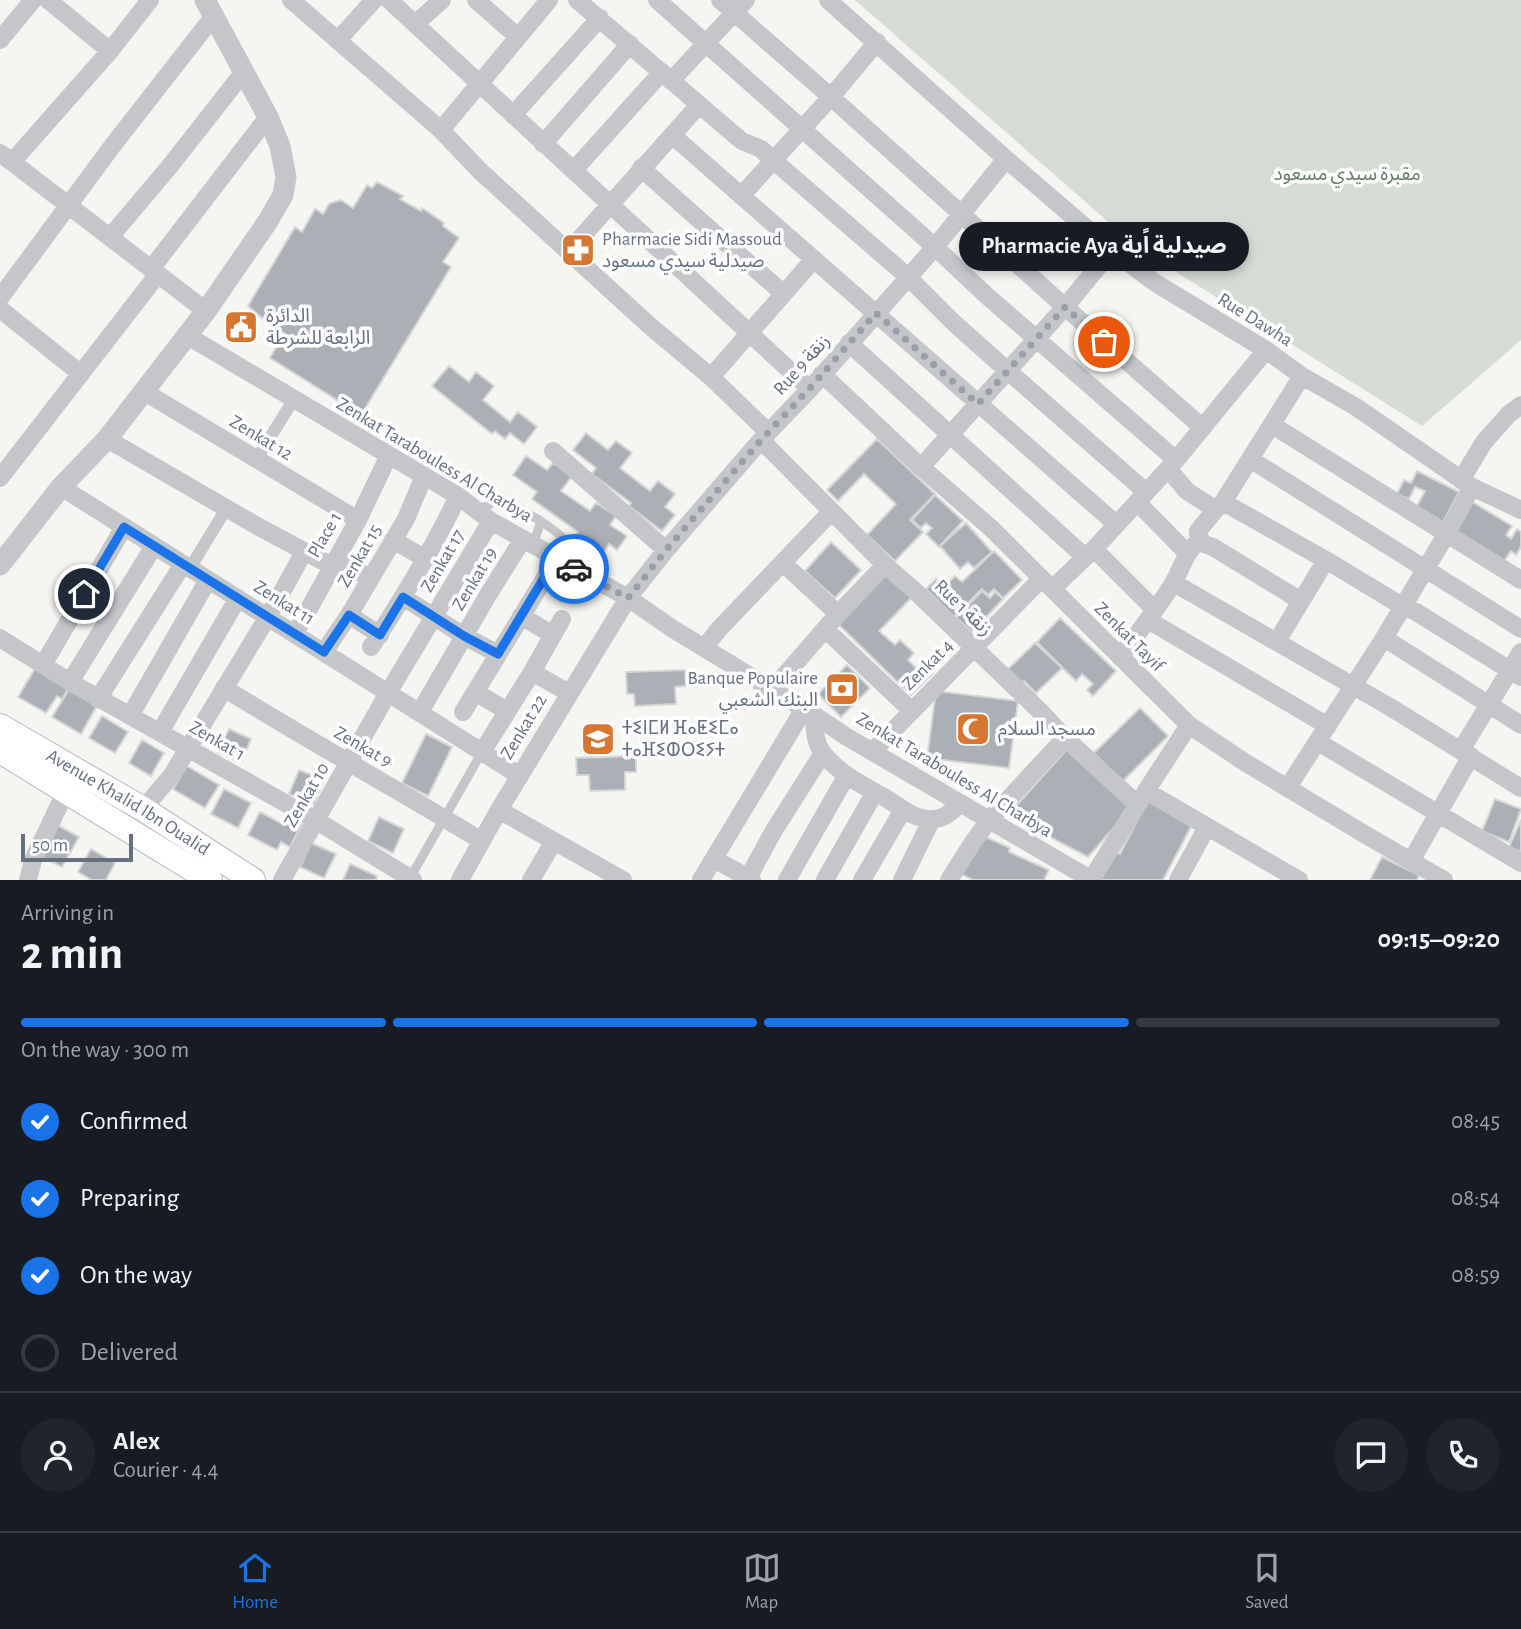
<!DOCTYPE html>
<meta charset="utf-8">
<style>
:root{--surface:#171b24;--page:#20242c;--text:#f1f3f6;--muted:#9ea1a6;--line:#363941;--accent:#1a73e8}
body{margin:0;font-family:"Alegreya Sans","Noto Sans Arabic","Noto Sans Tifinagh",sans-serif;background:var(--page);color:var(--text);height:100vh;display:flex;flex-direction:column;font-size:26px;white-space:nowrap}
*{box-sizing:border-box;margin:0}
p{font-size:23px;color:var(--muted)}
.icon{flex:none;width:38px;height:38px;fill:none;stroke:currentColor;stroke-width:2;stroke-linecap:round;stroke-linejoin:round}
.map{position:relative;height:880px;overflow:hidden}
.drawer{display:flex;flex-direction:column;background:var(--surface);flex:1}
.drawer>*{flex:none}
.scale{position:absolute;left:21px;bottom:18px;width:112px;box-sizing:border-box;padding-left:7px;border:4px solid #667081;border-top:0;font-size:19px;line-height:24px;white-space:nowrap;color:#667081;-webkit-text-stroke:5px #fff;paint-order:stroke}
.pin{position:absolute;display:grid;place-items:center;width:60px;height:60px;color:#fff;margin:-30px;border:4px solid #fff;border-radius:50%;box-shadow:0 2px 7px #0007}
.courier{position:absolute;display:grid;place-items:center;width:70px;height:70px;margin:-35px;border:5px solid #1a73e8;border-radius:50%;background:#fff;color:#222;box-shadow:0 2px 9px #0007}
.bubble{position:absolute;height:49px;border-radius:24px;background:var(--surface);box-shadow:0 4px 10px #0003;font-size:23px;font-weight:700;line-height:49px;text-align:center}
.head em{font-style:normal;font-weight:700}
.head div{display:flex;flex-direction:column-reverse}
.head{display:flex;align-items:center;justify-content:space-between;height:119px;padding:0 21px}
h1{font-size:46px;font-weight:700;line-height:52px}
.bar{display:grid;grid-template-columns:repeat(4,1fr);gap:10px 7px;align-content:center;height:84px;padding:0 21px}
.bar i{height:9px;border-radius:5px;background:var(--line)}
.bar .current{background:var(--accent)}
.bar p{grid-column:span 4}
.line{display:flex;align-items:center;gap:18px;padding:0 21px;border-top:2px solid var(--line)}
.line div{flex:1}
.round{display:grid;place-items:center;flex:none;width:74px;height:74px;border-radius:37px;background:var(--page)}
ol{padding:0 21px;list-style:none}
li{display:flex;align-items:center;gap:21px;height:77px}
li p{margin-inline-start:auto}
li .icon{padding:7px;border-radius:50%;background:var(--accent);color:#fff;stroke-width:4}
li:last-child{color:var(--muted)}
li i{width:38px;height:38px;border:4px solid var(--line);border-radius:50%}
.dock{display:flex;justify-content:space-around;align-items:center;height:98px;border-top:2px solid var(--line);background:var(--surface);font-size:19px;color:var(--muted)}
.dock a{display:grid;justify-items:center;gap:4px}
.dock .current{color:var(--accent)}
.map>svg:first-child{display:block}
</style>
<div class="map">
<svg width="1521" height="880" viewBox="0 0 1521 880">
<rect width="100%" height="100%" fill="#f5f5f2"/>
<path fill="#d5dcd3" d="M 855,0 L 1521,0 L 1521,340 L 1422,426 L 1138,248 Z"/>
<path fill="#aab0b6" stroke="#d6d7d5" stroke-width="2" d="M 377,182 L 403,196 L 400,199 L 421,211 L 422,208 L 444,223 L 443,226 L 459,238 L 443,262 L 451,267 L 361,415 L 270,358 L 284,333 L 269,324 L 248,306 L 295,227 L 302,232 L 315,209 L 323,214 L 329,204 L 334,202 L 341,200 L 353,208 L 367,185 L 372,188 Z
M 449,366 L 469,382 L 476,372 L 494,386 L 483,400 L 510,422 L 518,412 L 537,427 L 524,444 L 510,433 L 505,439 L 495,431 L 492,434 L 432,386 Z
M 586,433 L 608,450 L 616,441 L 632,453 L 620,468 L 650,491 L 658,481 L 675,494 L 665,507 L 675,515 L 662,531 L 629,506 L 631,503 L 592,474 L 596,468 L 573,450 Z
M 877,439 L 935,494 L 910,520 L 923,532 L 895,561 L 867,535 L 896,504 L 864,474 L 838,501 L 827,490 Z
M 526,456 L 547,470 L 553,463 L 572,476 L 561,491 L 590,511 L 596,503 L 616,516 L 610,525 L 627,536 L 617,550 L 609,544 L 601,556 L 574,538 L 578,532 L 532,499 L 537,492 L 513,475 Z
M 1417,471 L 1459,492 L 1443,522 L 1416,508 L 1425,491 L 1415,487 L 1409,499 L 1397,494 L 1404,480 L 1411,483 Z
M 935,495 L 963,521 L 939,547 L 926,534 L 932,528 L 926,523 L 921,528 L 912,520 Z
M 1469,500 L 1512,526 L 1506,535 L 1511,539 L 1517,529 L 1521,532 L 1521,547 L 1516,555 L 1511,551 L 1504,561 L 1452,529 Z
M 966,523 L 992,552 L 974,568 L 968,562 L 960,569 L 940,546 Z
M 831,542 L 861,570 L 835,598 L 805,571 Z
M 994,551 L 1022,580 L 1003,598 L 994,589 L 988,595 L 982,589 L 954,617 L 926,589 L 936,579 L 944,587 L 955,576 L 962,582 Z
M 888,568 L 915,594 L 879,631 L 895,645 L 900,640 L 914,653 L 908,660 L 918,670 L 923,664 L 933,673 L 911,695 L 836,622 Z
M 982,591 L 990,598 L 995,592 L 1003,599 L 972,632 L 956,618 Z
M 1060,618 L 1116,671 L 1093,696 L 1087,690 L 1093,684 L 1082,674 L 1076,681 L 1037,642 Z
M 1035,643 L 1062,668 L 1036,693 L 1024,681 L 1022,683 L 1008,669 Z
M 847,665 L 870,688 L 841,717 L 818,694 Z
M 36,667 L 69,687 L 62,699 L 57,696 L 46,713 L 18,697 Z
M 685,670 L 686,686 L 675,687 L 676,704 L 635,706 L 634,694 L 627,694 L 626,672 Z
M 70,688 L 98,704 L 81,734 L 52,717 Z
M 936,691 L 1018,701 L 1009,768 L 927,758 Z
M 1140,708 L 1168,736 L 1122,782 L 1094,753 Z
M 102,716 L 128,732 L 115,753 L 89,738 Z
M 229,729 L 251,739 L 241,762 L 218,752 Z
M 426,734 L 452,747 L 428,796 L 402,783 Z
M 142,740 L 164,753 L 151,776 L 129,763 Z
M 1069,747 L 1131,808 L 1088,857 L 1008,815 Z
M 636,756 L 636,772 L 625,772 L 625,790 L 590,791 L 589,775 L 577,775 L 576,758 Z
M 187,766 L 219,785 L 205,808 L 173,789 Z
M 299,770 L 324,780 L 314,804 L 289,794 Z
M 224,789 L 251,803 L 238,828 L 211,814 Z
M 1149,798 L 1194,821 L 1163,880 L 1100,880 L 1115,852 L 1120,854 Z
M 1495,799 L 1521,809 L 1509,842 L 1482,831 Z
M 260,812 L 284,825 L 288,817 L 302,824 L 290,847 L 281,842 L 277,850 L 248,835 Z
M 379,817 L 404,829 L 393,853 L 368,841 Z
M 1521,820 L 1521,852 L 1509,847 Z
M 57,825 L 79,837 L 62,867 L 40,856 Z
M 979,834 L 1010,848 L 1009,852 L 1049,870 L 1044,880 L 973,880 L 961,874 Z
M 311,843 L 336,854 L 324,878 L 300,867 Z
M 91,849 L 115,863 L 106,880 L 92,880 L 78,872 Z
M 1382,857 L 1419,875 L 1417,880 L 1370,880 Z
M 350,864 L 377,876 L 376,880 L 343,880 Z"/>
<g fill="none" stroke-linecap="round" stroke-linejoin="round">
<g stroke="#b6b9be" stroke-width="26">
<g id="secondary">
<path id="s1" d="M 0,726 L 143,809 L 253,880"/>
<path d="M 0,751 L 210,880"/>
</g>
</g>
<path stroke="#c4c6ca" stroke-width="9" d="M 477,511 L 492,503 L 503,500 L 541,521 L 560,535 L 588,570
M 533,545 L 541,521
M 410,878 L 482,752"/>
<path stroke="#c4c6ca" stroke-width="12" d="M 256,460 L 294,399
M 190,568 L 226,509"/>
<path stroke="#c4c6ca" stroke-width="18" d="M 48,0 L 110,51
M 291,0 L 441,130 L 480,171 L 650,326 L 711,377 L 768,432
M 389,0 L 810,389
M 476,0 L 518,37
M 577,0 L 737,137 L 742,141 L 761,149 L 773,160 L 907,276 L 954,323 L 1008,371 L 1146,492
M 657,0 L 935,247 L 987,296 L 1176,460
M 720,0 L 831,97 L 1065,307 L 1203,428
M 828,0 L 1006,159 L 1112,250 L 1154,282 L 1266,350 L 1302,376 L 1356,407 L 1472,487 L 1521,510
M 415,24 L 442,0
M 0,40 L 33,0
M 338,40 L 374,0
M 671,81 L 746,0
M 513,115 L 600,18
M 441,130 L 549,0
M 672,135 L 1116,524
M 543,144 L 630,44
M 0,153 L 206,311
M 12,162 L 110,51 L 150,0
M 641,168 L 713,232 L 783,293
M 574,170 L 662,72
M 741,196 L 831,97 L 877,42
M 110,237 L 170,166 L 243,73
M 568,252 L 699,105
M 151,269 L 268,117
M 0,298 L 113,145 L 213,17
M 0,309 L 81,374
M 186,335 L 458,496 L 491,521 L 628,598 L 673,629 L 814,715 L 847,737 L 1092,880
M 849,343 L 1085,557
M 822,374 L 921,467 L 992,529 L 1189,725 L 1246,763 L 1371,838 L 1444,880
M 711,377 L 814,259
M 143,391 L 358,520
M 1272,425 L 1521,580
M 107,439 L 257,526 L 332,566
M 761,440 L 885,565 L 915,591 L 1043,714 L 1065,738 L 1137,804
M 553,451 L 666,550
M 1250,459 L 1521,629
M 921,467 L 1065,307 L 1112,250
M 1168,469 L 1187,491 L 1213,508 L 1219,507 L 1223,502 L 1326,560 L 1392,600 L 1416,612 L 1521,677
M 0,478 L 158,274
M 1461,480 L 1484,442 L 1509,414 L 1521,405
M 61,487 L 520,776
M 1137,502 L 1188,554
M 1223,502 L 1302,376
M 393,540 L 426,559
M 1202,542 L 1198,534 L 1198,531 L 1216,509
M 1094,549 L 1155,610
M 336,560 L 371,578
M 783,563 L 838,614
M 1174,583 L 1390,707 L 1521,788
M 1052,589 L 1094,549 L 1176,460 L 1266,350
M 403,597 L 464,636 L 498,654
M 349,615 L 380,635
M 521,616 L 553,635
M 1148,620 L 1328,726
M 825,629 L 912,711
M 295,634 L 358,520 L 389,455
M 0,638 L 70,682 L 317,821 L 413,880
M 1384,638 L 1521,725
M 1277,641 L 1326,560
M 371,647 C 403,598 433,549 458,496
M 704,648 L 719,629 L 831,512
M 324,652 L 349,615 L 406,519 L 424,476
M 1120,657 C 1138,633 1156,610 1172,585 C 1181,571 1185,552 1198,542 L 1213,547 L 1301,601
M 43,665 L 124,527
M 532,672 L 569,693
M 70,682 L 154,546
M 224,688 C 309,741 397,789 482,841
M 772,690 L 838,614 L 885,565
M 475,692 L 507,711
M 98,699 L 183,564
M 420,712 L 488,595 L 523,539
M 463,712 L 557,558
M 814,715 C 815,728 814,741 822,752 C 838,773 862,785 884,797 C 899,806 915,821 934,819 C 945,819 953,810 961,803
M 130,716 L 208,580
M 160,732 L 238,598
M 1318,742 L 1521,863
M 1461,750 L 1521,652
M 873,751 L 1041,579
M 482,752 L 532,672 L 562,619
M 1288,787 L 1384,638 L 1446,535 L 1472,487
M 1146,791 L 1299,880
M 143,809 L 172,775 L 273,608 L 304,552
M 499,810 L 623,880
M 714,859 L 752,880
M 1411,861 L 1471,756
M 748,878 L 773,832 L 823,753
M 28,880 L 33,860 L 66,791
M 282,880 L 388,693 L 491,521
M 460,880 L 499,810 L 628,598 L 666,550 L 761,440 L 810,389 L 935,247 L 1006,159
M 531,880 L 554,841
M 701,880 L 804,709
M 787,880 L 847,775
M 825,880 L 875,792
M 862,880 L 903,810
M 902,880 L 932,819
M 949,880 L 973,842 L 990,819 L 1065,738
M 1091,880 L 1146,791 L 1189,725
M 1178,880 L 1207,827"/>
<path stroke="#c4c6ca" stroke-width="21" d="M 0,565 L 61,487 L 107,439 L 206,311 L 268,221 L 283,195 L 286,177 L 280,146 L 268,117 L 205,0"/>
<use href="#secondary" stroke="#fff" stroke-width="24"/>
</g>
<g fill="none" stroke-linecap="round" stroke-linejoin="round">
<path stroke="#989fa9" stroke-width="7" stroke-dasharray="0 12.6" d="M 574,569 L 628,598 L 666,550 L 761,440 L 810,388 L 876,313 L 978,404 L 1065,307 L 1104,342"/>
<path stroke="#1a73e8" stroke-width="9" d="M 84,594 L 124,527 L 324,652 L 349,615 L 380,635 L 403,597 L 464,636 L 498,654 L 556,558 L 574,569"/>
</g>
<defs>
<g id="pharmacy-square" transform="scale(1.75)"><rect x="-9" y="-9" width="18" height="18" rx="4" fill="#d77630" stroke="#fff"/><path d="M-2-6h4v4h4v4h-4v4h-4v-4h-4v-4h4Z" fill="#fff"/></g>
<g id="civic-square" transform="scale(1.75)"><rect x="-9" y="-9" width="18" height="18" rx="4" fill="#d77630" stroke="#fff"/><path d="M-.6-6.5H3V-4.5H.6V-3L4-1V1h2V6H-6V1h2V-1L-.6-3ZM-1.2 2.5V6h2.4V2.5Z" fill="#fff"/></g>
<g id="bank-square" transform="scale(1.75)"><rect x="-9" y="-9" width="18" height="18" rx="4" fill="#d77630" stroke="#fff"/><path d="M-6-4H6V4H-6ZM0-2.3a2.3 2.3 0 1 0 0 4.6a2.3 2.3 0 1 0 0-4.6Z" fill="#fff"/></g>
<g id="mosque-square" transform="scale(1.75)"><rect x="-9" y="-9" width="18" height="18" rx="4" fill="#d77630" stroke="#fff"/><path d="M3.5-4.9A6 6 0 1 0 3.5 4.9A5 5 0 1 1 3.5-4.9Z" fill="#fff"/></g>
<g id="school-square" transform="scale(1.75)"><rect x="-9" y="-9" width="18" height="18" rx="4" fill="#d77630" stroke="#fff"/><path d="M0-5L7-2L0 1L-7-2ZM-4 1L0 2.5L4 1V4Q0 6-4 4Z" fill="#fff"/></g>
</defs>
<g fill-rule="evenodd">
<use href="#pharmacy-square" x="578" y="250"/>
<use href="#civic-square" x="241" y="327"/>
<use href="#bank-square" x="842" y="689"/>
<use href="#mosque-square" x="973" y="729"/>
<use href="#school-square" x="598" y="739"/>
</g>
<g text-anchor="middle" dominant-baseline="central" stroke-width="7" stroke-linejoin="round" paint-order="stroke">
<g font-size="19" fill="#657965" stroke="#fff">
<text x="1347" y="174">مقبرة سيدي مسعود</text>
</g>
<g font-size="19" fill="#667081" stroke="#fff" text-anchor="start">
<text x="602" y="239">Pharmacie Sidi Massoud<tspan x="602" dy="22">صيدلية سيدي مسعود</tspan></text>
<text x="266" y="316">الدائرة<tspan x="266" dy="22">الرابعة للشرطة</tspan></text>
<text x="818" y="678" text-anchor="end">Banque Populaire<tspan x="818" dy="22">البنك الشعبي</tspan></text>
<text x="622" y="728">ⵜⵉⵏⵎⵍ ⴼⴰⵟⵉⵎⴰ<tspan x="622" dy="22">ⵜⴰⴼⵉⵀⵔⵉⵢⵜ</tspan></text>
<text x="998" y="729">مسجد السلام</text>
</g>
<g font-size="19" fill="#667081" stroke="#fff">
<text transform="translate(1255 320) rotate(32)">Rue Dawha</text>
<text transform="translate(802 365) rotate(-48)">Rue 9 زنقة</text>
<text transform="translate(261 438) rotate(31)">Zenkat 12</text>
<text transform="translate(434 460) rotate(31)">Zenkat Tarabouless Al Charbya</text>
<text transform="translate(325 535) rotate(-60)">Place 1</text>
<text transform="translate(360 556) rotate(-60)">Zenkat 15</text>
<text transform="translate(443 561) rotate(-60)">Zenkat 17</text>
<text transform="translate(475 579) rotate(-59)">Zenkat 19</text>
<text transform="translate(284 603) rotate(32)">Zenkat 11</text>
<text transform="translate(963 608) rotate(44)">Rue 1 زنقة</text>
<text transform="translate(1129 637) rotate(45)">Zenkat Tayif</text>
<text transform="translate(928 665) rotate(-45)">Zenkat 4</text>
<text transform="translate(524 727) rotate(-59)">Zenkat 22</text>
<text transform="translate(217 741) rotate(30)">Zenkat 1</text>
<text transform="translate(363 747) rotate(30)">Zenkat 9</text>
<text transform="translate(954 775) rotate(31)">Zenkat Tarabouless Al Charbya</text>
<text transform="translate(307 795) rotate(-60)">Zenkat 10</text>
<text stroke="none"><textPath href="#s1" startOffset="149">Avenue Khalid Ibn Oualid</textPath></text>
</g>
</g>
</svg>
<div class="scale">50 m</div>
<div class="pin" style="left:1104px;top:342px;background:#ea580c"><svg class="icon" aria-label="bag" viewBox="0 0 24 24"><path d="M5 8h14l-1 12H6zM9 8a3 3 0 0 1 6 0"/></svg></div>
<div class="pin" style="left:84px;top:594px;background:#1f2937"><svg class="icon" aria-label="home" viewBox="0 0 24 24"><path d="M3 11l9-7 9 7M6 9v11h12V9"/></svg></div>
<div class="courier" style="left:574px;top:569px"><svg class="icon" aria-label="car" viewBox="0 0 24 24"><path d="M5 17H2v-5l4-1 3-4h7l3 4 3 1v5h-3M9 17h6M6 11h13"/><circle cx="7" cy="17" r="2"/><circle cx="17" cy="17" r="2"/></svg></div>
<div class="bubble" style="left:959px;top:222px;width:290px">Pharmacie Aya صيدلية اًية</div>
</div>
<section class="drawer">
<div class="head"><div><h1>2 min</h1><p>Arriving in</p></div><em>09:15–09:20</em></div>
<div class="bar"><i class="current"></i><i class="current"></i><i class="current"></i><i></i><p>On the way · 300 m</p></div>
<ol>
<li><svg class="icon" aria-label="check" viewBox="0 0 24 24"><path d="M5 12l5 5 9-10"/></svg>Confirmed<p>08:45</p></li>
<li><svg class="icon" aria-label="check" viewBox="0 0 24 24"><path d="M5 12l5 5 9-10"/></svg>Preparing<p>08:54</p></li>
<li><svg class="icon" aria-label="check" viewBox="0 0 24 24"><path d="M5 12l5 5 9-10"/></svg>On the way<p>08:59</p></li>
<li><i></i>Delivered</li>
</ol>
<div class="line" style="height:126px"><a class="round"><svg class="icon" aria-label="person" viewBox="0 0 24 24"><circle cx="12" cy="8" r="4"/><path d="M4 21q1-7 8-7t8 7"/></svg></a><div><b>Alex</b><p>Courier · 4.4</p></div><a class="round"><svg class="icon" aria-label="chat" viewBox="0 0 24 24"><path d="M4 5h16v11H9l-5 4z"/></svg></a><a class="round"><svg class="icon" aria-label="phone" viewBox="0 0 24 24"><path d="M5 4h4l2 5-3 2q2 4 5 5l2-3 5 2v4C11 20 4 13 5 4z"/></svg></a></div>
</section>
<nav class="dock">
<a class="current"><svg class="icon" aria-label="home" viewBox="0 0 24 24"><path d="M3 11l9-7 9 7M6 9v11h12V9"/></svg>Home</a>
<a><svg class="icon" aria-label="map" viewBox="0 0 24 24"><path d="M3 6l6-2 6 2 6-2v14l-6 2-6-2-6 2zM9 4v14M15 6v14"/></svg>Map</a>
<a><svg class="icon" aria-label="saved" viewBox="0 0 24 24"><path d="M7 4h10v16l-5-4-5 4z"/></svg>Saved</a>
</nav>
